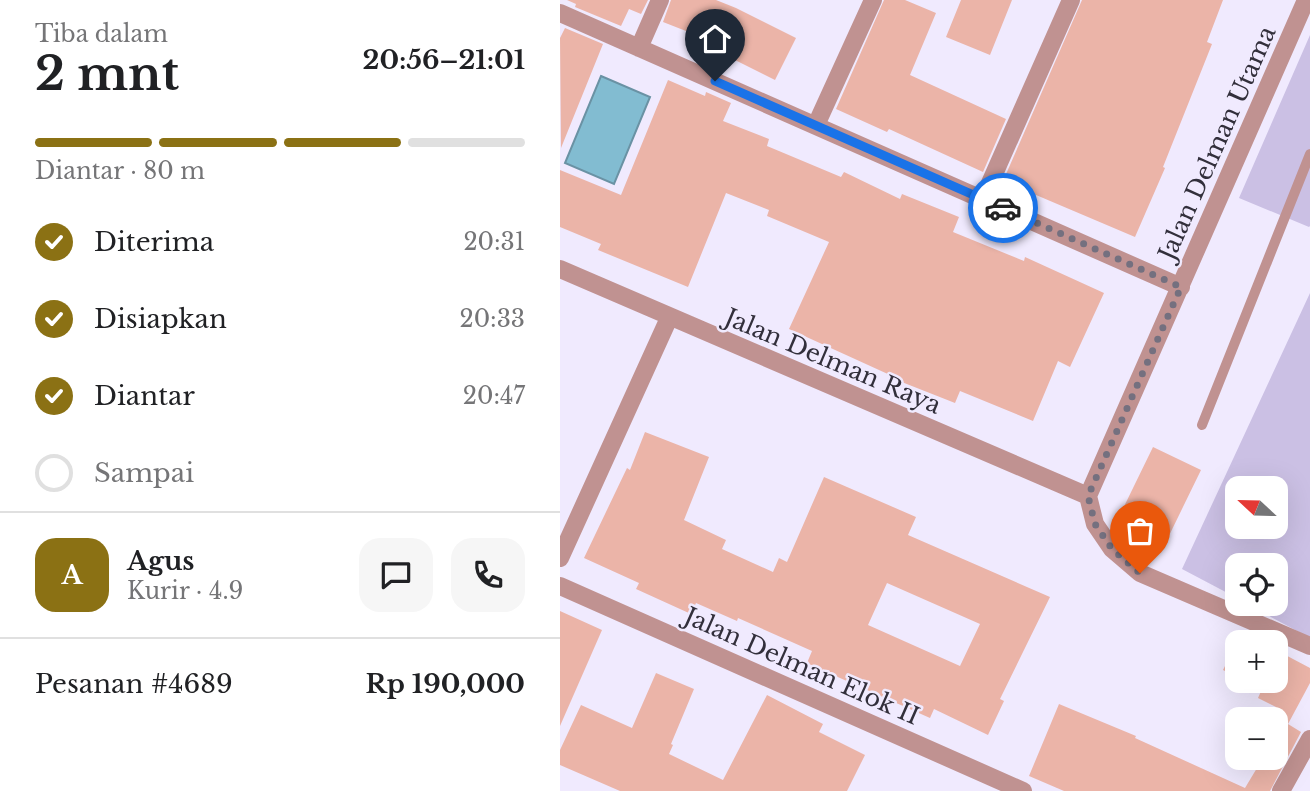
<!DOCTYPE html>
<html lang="id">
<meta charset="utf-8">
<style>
:root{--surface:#fff;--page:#f6f6f6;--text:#202124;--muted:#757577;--line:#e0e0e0;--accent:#8b7114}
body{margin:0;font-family:"Libre Baskerville",serif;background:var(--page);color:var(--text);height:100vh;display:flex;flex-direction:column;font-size:26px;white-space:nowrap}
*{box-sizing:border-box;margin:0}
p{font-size:23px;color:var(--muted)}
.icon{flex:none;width:38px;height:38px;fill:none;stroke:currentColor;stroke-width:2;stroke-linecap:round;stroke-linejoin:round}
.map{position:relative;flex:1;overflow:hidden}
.sheet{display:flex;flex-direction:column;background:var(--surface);width:560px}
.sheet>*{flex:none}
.needle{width:46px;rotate:292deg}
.buttons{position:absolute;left:665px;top:476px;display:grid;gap:14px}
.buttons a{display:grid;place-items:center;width:63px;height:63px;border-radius:14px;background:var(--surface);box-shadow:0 7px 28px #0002;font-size:35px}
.pin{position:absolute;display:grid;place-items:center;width:60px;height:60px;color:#fff;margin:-72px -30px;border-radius:50% 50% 50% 0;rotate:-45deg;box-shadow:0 0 7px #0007}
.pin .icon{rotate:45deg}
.courier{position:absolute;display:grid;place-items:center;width:70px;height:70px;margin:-35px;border:5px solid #1a73e8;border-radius:50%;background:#fff;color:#222;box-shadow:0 2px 9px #0007}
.headline em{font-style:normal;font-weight:700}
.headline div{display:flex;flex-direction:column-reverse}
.headline{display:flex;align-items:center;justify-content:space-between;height:119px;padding:0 35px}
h1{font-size:46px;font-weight:700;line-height:52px}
.bar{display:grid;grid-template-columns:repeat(4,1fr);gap:10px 7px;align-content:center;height:84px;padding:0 35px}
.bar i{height:9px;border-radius:5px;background:var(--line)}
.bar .current{background:var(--accent)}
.bar p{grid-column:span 4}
.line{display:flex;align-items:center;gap:18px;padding:0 35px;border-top:2px solid var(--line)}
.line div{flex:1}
.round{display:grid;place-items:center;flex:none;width:74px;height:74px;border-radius:21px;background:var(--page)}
ol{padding:0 35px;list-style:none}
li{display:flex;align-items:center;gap:21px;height:77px}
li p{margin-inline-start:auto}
li .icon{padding:7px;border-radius:50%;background:var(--accent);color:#fff;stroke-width:4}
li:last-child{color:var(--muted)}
li i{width:38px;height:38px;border:4px solid var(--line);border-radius:50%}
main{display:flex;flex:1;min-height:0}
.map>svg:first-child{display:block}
</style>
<main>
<section class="sheet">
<div class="headline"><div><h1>2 mnt</h1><p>Tiba dalam</p></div><em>20:56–21:01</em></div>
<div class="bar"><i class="current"></i><i class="current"></i><i class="current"></i><i></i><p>Diantar · 80 m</p></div>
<ol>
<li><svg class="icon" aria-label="check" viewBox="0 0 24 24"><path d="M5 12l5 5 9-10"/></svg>Diterima<p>20:31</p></li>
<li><svg class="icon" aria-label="check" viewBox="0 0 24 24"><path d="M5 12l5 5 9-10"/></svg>Disiapkan<p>20:33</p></li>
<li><svg class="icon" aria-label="check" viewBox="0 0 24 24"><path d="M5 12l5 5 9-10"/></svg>Diantar<p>20:47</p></li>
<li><i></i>Sampai</li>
</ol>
<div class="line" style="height:126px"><b class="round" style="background:var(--accent);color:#fff">A</b><div><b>Agus</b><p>Kurir · 4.9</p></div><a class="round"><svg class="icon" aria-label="chat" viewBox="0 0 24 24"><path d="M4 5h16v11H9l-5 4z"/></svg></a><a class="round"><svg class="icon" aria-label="phone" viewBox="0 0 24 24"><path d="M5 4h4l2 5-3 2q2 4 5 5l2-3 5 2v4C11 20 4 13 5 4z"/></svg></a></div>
<div class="line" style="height:91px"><div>Pesanan #4689</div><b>Rp 190,000</b></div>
</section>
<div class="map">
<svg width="750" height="791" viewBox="0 0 750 791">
<rect width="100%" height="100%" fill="#f0eafe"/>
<path fill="#cbc0e4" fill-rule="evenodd" d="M 750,35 L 750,226 L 749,227 L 679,198 Z
M 750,293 L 750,638 L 687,604 L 716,604 L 716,565 L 677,565 L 677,598 L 622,569 ZM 677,488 L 716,488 L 716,527 L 677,527 Z"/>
<path fill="#82bcd1" stroke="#6a92a4" stroke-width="2" d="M 41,76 L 90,97 L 54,184 L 5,163 Z"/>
<path fill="#ebb4a8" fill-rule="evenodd" d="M 7,0 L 88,0 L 81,14 L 69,9 L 61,26 L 15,7 L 16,4 Z
M 111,0 L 156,0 L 176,8 L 236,38 L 215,80 L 173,59 L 177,51 L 103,22 Z
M 324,0 L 345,0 L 376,13 L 350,75 L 446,119 L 423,172 L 329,129 L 327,132 L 276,109 Z
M 401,0 L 452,0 L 430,55 L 386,37 Z
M 522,0 L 663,0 L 647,42 L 652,44 L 603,167 L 605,168 L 575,237 L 443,181 Z
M 5,28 L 43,44 L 1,148 L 0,38 Z
M 108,80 L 145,96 L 146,92 L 171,103 L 163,121 L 209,139 L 207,146 L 281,177 L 284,172 L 340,199 L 342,194 L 399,217 L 393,232 L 464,261 L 465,257 L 544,293 L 510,367 L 498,361 L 473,421 L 400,391 L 395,403 L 329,377 L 330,375 L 229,329 L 269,242 L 207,216 L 209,210 L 166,193 L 128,287 L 38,250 L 41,244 L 0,227 L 0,170 L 61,195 Z
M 85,432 L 149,457 L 124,520 L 166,540 L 162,549 L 213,572 L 219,558 L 227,562 L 264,477 L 356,517 L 348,535 L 490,597 L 440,699 L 444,701 L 428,735 L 374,709 L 370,718 L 280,678 L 247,663 L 252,651 L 178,618 L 177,621 L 136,603 L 131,614 L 76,589 L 79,583 L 24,558 L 67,468 L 70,470 ZM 327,583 L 420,624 L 400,666 L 308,625 Z
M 593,447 L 641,470 L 603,548 L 555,525 Z
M 0,611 L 42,630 L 0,726 Z
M 683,630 L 712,642 L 677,642 L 677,677 L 663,670 Z
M 716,650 L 750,668 L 750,683 L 728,724 L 741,732 L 710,791 L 504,791 L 469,776 L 499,704 L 576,736 L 575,738 L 685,788 L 703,758 L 716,758 L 716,707 L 698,698 L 702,689 L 685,681 L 716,681 Z
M 96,673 L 134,689 L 111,744 L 113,745 L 109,754 L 163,780 L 207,695 L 263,724 L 259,732 L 305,755 L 287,791 L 60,791 L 0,765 L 0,750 L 21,705 L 72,728 Z"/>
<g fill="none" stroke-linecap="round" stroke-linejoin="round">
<path stroke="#c09291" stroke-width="10" d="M 642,425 L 750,154"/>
<path stroke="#c09291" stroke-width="18" d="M 0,13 L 621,287
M 79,48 L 100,0
M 256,125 L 313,0
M 423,199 L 511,0
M 0,269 L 528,496
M 528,496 L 746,0
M 528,496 L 535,524 L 552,549 L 580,573 L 750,646
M 0,558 L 109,318
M 0,586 L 463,791
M 721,791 L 750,739"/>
</g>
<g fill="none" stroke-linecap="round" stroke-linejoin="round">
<path stroke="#74707f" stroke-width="7" stroke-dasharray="0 12.6" d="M 443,208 L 621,287 L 528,496 L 535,524 L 552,549 L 580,573"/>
<path stroke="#1a73e8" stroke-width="9" d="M 155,81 L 443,208"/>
</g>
<g text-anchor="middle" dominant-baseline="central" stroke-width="5" stroke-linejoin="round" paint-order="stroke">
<g font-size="24" fill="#322f3b" stroke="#f0eafe">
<text transform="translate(657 143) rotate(-66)">Jalan Delman Utama</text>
<text transform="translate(273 361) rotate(23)">Jalan Delman Raya</text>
<text transform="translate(242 666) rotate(24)">Jalan Delman Elok II</text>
</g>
</g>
</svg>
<div class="buttons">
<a><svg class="needle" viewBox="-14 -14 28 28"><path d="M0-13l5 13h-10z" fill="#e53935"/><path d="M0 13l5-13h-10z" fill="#757577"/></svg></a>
<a><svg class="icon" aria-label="locate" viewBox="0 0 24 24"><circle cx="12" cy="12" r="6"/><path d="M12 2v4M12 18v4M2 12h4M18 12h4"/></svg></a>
<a>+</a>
<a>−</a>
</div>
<div class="pin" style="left:580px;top:573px;background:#ea580c"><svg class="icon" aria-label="bag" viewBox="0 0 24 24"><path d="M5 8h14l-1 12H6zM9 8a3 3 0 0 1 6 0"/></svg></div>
<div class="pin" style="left:155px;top:81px;background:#1f2937"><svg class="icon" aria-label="home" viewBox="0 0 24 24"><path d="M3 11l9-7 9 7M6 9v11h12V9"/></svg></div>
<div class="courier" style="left:443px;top:208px"><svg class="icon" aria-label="car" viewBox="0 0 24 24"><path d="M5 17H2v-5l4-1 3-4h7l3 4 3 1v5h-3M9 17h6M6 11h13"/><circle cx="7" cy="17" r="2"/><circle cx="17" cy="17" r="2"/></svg></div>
</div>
</main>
